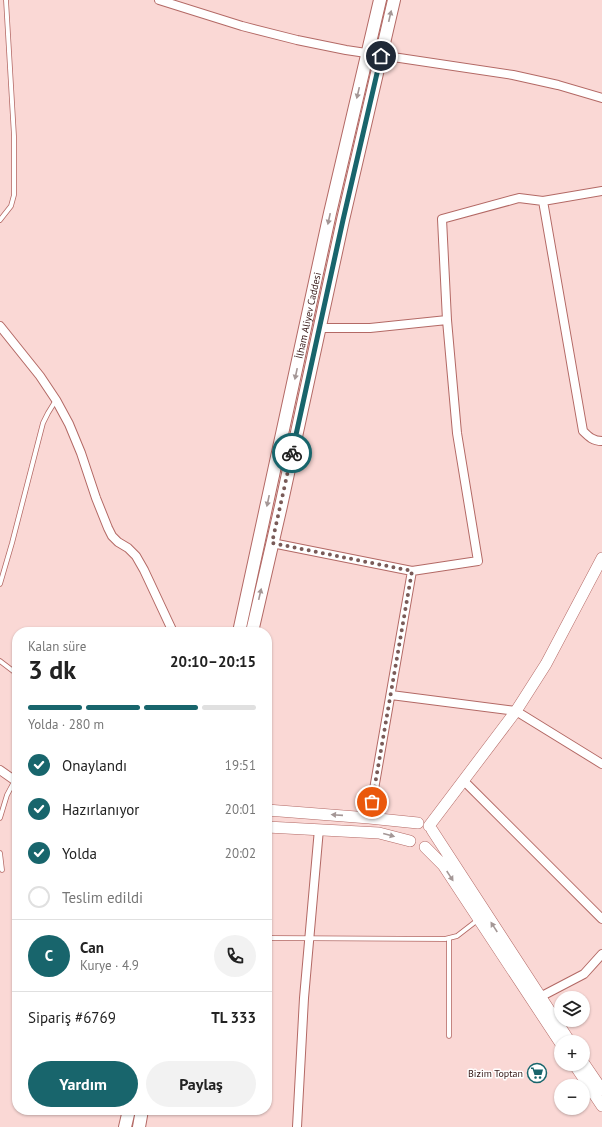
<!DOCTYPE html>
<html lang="tr">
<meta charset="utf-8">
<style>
:root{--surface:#fff;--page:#f2f2f2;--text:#222;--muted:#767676;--line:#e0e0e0;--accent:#18656c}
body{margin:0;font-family:"PT Sans",sans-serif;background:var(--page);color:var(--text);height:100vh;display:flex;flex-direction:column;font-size:15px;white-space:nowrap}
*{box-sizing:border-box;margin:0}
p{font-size:13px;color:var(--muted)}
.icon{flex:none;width:22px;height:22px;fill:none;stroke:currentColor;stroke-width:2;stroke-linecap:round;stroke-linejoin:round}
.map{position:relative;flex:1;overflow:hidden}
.drawer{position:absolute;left:12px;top:627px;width:260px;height:488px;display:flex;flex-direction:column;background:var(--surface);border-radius:16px;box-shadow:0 1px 3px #0004}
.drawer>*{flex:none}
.controls{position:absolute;left:554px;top:991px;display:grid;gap:8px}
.controls a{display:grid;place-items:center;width:36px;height:36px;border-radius:50%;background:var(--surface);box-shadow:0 1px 3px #0004;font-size:20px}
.pin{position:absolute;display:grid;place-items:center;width:34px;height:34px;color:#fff;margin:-17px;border:2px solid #fff;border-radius:50%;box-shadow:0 1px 4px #0007}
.courier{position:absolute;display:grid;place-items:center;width:40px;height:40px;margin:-20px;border:3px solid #18656c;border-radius:50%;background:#fff;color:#222;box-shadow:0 1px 5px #0007}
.summary em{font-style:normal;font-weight:700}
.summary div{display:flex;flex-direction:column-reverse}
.summary{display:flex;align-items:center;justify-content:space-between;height:68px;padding:0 16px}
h1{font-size:26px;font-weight:700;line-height:30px}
.bar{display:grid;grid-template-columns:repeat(4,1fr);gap:6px 4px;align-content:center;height:48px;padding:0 16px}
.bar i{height:5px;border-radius:3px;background:var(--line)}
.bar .on{background:var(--accent)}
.bar p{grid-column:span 4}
.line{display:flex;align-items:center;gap:10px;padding:0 16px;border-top:1px solid var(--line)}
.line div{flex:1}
.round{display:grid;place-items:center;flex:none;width:42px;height:42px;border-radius:21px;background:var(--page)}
ol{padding:0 16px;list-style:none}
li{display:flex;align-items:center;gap:12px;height:44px}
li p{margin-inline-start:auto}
li .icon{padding:4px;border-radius:50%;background:var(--accent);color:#fff;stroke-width:4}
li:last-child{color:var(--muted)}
li i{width:22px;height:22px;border:2px solid var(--line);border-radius:50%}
.primary-button{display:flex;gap:8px;margin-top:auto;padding:8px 16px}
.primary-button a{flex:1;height:46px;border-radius:24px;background:var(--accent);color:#fff;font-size:16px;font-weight:700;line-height:46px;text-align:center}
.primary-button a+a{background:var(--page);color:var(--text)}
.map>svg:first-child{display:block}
</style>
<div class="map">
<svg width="602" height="1127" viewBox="0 0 602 1127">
<rect width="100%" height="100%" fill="#fad8d5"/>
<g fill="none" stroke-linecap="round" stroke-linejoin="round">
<g stroke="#b36965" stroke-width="5.5">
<path id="service" d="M 0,220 L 11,206 L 14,195 L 14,136 L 6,0
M 0,584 L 12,543 L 43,423 L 48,413 L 56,400
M 0,661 L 17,674
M 0,818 L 7,795 L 15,780
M 0,853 L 2,870
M 267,938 L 445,939 L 457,936 L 479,919
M 449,938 L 449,1036"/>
</g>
<g stroke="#b36965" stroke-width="10">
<path id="minor" d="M 159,0 L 242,26 L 297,40 L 346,50 L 513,75 L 558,85 L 602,98
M 543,201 L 583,431 C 589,437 593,441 602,441
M 0,326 L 40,376 L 56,400 L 69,424 L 81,453 L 96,498 L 108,528 L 112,536 L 118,542 L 128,548 L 136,556 L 144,570 L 173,632
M 319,328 L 370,328 L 447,320
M 272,543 L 412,571 L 478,561 L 457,433 L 447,320 L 442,219 L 519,198 L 543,201 L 602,191
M 391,695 L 516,711 L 602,764
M 0,770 L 17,782
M 464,781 L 602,919
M 369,818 L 412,571
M 540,997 L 584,974 L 602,954
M 297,1127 L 304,998 L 319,829"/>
</g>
<g stroke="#b36965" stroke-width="12">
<path id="tertiary" d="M 267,810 L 369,818 L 418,823
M 429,826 L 516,711 L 546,664 L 602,558
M 267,827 L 379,833 L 410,841
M 432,830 L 570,1042
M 425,847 L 443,865 L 561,1044
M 583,1062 L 602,1090
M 574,1064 L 602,1106"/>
</g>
<g stroke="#b36965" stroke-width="14">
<g id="secondary">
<path id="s1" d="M 239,632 L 330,213 L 380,0"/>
<path d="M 252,632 L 281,506 L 343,220 L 394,0"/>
<path d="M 125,1127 L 129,1110"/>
<path d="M 139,1127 L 142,1110"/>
</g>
</g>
<use href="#service" stroke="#fff" stroke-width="4"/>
<use href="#minor" stroke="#fff" stroke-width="8"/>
<use href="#tertiary" stroke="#fff" stroke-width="11"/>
<use href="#secondary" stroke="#fff" stroke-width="12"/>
</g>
<defs><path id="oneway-solid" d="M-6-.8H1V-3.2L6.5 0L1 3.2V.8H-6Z"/></defs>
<g fill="#a49796">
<use href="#oneway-solid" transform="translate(390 16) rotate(-77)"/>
<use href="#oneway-solid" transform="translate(358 93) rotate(103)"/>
<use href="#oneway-solid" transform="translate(329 219) rotate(102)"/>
<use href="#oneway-solid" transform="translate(296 374) rotate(102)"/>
<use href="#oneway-solid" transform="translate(268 501) rotate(102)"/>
<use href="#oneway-solid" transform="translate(260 594) rotate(-77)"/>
<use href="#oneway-solid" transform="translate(337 815) rotate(-176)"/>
<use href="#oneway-solid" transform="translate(389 835) rotate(15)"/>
<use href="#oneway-solid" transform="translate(450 876) rotate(57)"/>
<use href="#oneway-solid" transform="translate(494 927) rotate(-123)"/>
</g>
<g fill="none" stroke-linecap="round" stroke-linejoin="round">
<path stroke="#795b58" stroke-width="4" stroke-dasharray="0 7.2" d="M 292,453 L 272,543 L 412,571 L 372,802"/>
<path stroke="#18656c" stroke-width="5" d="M 292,453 L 343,220 L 381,56"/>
</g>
<defs>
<g id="supermarket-ring" transform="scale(1)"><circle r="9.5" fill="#fff" stroke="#18656c" stroke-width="1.5"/><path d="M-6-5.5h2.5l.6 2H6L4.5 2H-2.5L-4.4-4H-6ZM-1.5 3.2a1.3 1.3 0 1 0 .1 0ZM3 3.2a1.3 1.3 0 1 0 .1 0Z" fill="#18656c"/></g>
</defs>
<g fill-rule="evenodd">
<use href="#supermarket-ring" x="537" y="1073"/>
</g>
<g text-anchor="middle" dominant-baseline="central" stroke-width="3" stroke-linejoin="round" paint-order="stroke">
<g font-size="10" fill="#341715" stroke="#fff">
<text stroke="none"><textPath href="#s1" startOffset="324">İlham Aliyev Caddesi</textPath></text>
</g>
<g font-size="10" fill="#341715" stroke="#fff" text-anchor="end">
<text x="523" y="1073">Bizim Toptan</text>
</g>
</g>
</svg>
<div class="controls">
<a><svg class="icon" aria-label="layers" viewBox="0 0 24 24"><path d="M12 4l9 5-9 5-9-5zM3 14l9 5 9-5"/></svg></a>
<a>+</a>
<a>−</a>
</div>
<div class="pin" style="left:372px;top:802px;background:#ea580c"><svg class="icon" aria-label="bag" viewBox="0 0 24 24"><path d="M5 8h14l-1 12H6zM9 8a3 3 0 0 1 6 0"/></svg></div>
<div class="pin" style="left:381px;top:56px;background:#1f2937"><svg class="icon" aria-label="home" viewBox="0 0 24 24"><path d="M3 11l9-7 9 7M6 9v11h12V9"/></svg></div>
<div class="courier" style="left:292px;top:453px"><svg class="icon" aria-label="bike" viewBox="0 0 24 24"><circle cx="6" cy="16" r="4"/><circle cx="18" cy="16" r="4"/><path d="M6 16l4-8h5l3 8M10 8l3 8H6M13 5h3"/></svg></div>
<section class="drawer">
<div class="summary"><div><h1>3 dk</h1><p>Kalan süre</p></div><em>20:10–20:15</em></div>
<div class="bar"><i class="on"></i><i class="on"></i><i class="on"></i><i></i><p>Yolda · 280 m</p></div>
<ol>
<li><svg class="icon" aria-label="check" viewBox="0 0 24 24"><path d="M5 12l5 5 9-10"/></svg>Onaylandı<p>19:51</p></li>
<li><svg class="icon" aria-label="check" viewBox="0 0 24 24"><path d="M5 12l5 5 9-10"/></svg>Hazırlanıyor<p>20:01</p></li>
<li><svg class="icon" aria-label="check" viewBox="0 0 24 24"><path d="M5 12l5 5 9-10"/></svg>Yolda<p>20:02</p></li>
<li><i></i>Teslim edildi</li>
</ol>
<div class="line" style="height:72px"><b class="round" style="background:var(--accent);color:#fff">C</b><div><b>Can</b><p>Kurye · 4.9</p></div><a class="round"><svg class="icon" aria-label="phone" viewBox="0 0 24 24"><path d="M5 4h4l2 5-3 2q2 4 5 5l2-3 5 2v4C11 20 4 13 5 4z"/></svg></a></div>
<div class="line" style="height:52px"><div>Sipariş #6769</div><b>TL 333</b></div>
<div class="primary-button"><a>Yardım</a><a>Paylaş</a></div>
</section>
</div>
